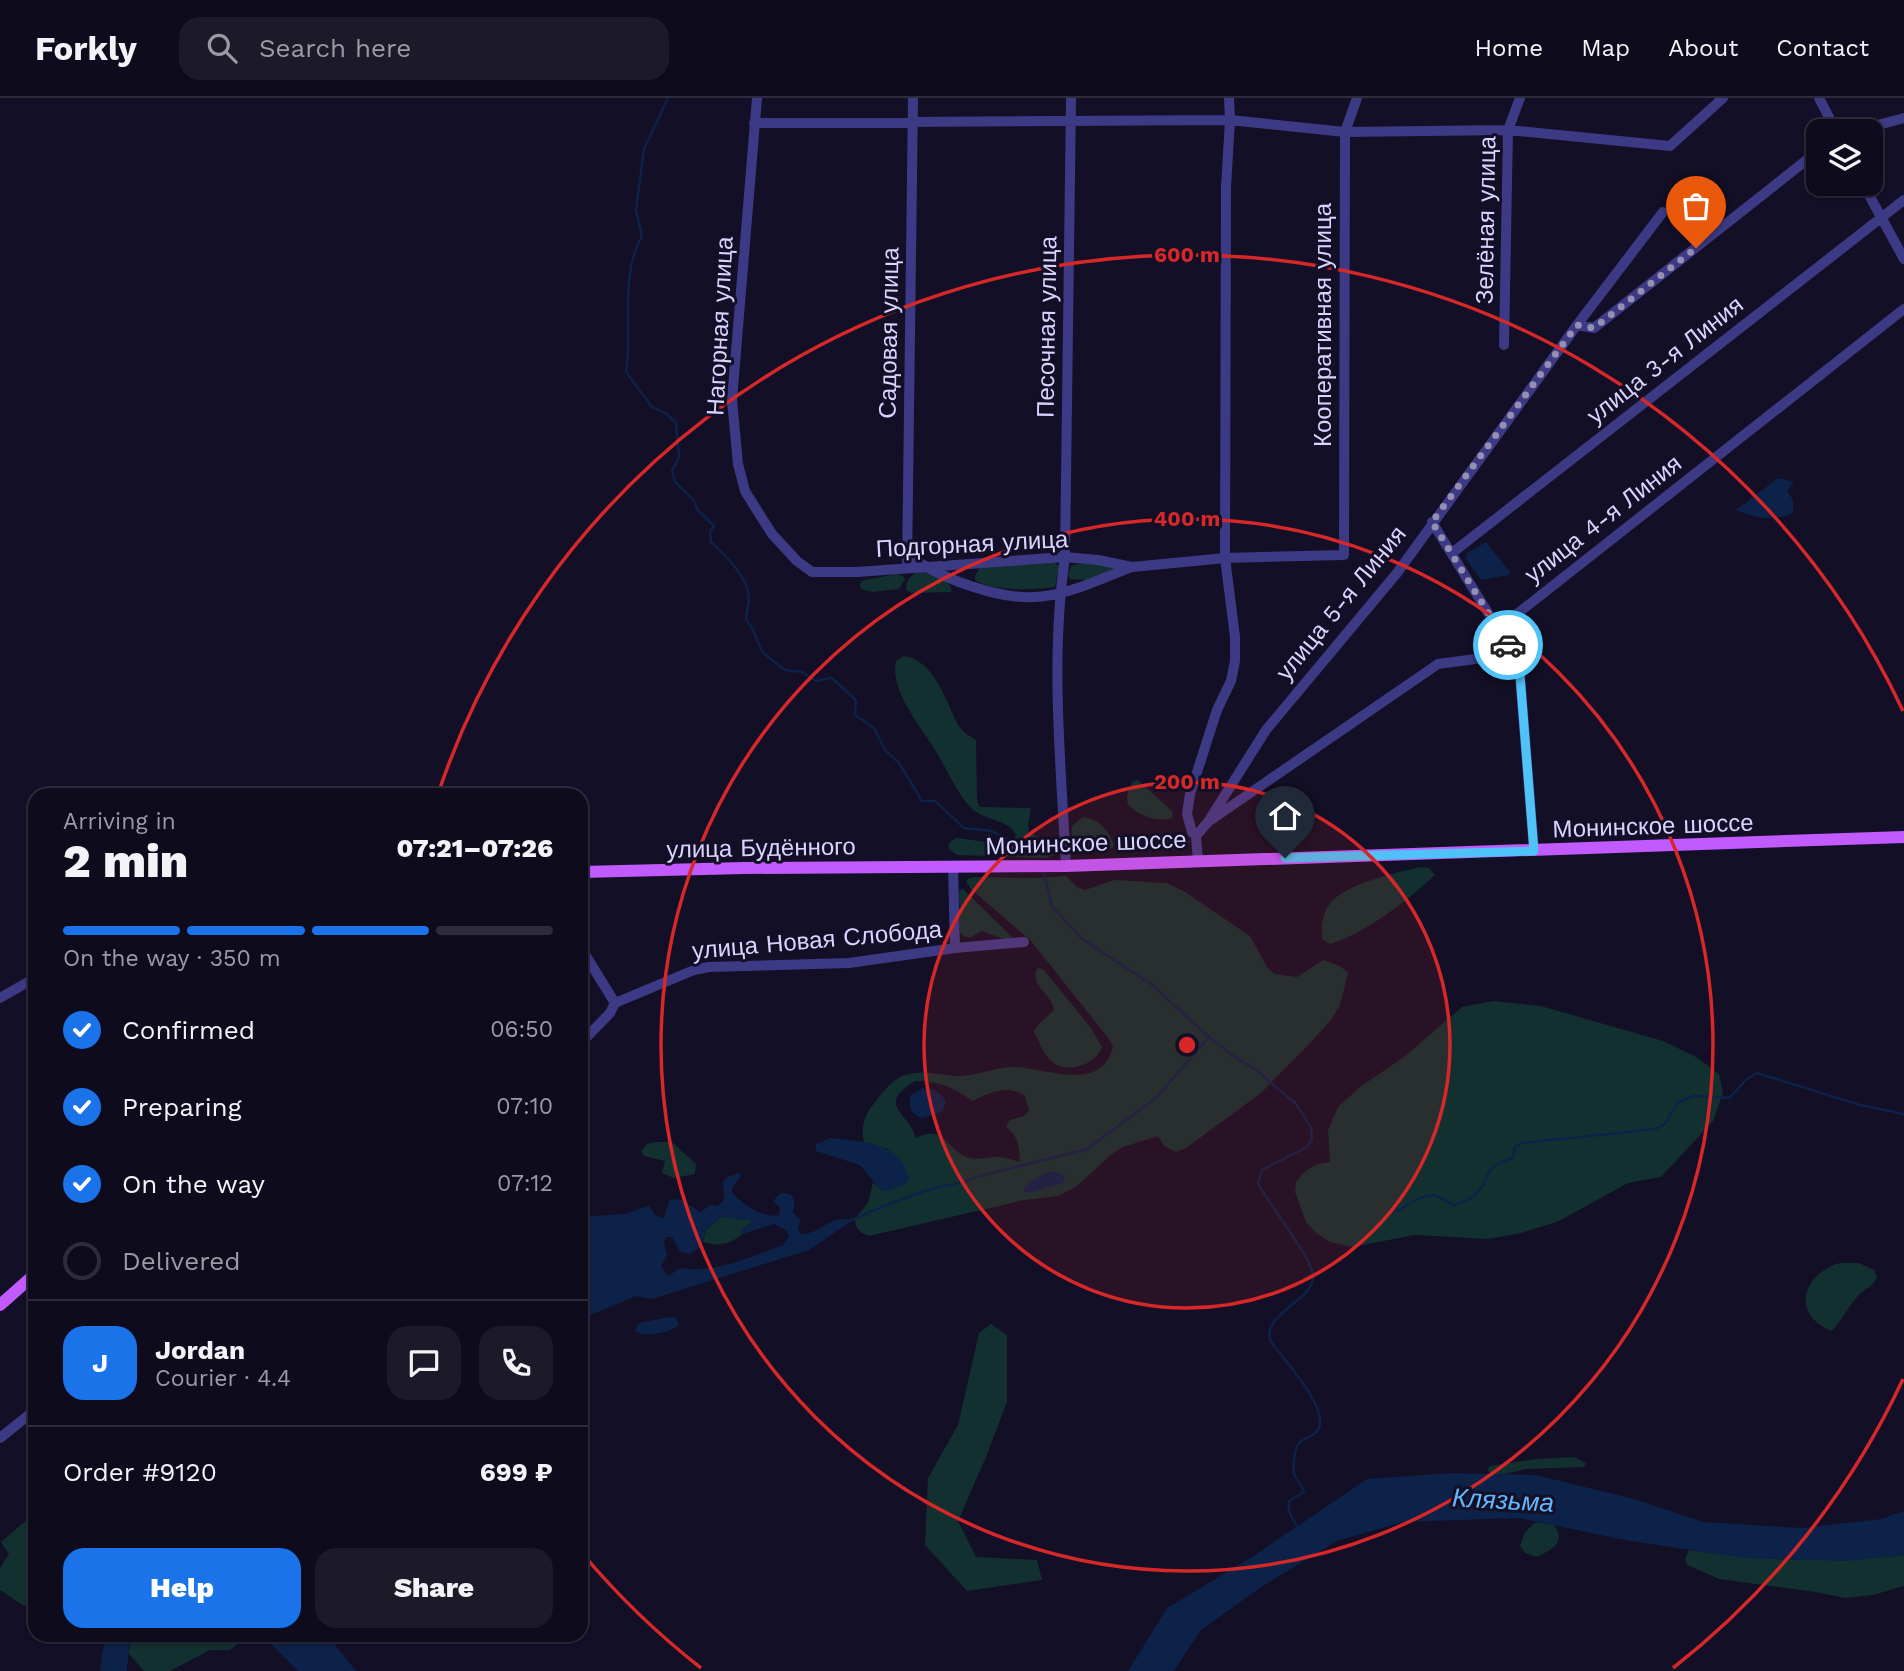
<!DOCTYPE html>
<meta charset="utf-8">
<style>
:root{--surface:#0e0b1c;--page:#1c1929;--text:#f1f3f6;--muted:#9b9ba3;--line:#2e2b3b;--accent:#1a73e8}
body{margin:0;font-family:"Work Sans",sans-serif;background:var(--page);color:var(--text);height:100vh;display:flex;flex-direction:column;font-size:26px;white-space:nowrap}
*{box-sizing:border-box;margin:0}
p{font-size:23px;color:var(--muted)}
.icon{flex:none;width:38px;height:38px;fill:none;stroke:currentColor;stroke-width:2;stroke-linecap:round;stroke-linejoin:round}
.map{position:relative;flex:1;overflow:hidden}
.sheet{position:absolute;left:28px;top:690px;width:560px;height:854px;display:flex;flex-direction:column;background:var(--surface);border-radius:21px;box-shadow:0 2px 5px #0004,0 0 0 2px var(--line)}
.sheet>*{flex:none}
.buttons{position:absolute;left:1806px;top:21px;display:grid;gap:14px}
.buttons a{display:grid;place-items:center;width:77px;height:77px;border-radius:14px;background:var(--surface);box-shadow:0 2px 5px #0004,0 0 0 2px var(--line);font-size:35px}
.pin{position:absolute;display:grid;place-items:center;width:60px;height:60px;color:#fff;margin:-72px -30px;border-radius:50% 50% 50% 0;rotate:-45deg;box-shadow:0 0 7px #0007}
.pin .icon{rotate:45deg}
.courier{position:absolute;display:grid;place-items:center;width:70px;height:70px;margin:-35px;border:5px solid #4fc3f7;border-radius:50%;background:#fff;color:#222;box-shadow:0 2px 9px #0007}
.summary em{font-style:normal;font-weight:800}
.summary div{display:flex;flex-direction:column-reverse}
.summary{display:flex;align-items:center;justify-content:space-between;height:119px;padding:0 35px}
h1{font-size:46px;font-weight:800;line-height:52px}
.bar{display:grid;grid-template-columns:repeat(4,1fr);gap:10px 7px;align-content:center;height:84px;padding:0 35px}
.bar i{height:9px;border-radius:5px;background:var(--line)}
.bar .on{background:var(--accent)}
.bar p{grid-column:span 4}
.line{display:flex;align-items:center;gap:18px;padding:0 35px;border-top:2px solid var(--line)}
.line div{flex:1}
.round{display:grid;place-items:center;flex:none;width:74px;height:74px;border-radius:21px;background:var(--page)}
ol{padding:0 35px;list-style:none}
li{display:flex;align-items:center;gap:21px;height:77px}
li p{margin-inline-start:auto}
li .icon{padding:7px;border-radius:50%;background:var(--accent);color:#fff;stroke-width:4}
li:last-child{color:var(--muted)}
li i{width:38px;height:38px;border:4px solid var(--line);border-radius:50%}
.primary-button{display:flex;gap:14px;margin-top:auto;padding:14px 35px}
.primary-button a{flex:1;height:80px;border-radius:21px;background:var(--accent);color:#fff;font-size:28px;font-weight:800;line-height:80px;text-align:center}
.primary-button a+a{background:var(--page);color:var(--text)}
header{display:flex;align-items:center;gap:42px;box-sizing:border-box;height:98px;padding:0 35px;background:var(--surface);border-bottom:2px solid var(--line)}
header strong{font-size:33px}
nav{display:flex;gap:38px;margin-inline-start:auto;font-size:24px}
.search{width:490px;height:63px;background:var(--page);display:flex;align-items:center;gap:18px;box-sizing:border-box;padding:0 24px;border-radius:21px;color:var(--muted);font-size:26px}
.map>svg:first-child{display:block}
</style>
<header>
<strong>Forkly</strong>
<div class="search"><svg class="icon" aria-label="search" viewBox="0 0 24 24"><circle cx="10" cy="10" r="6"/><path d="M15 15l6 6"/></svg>Search here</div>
<nav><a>Home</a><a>Map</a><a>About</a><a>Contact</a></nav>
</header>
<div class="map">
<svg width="1904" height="1573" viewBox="0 0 1904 1573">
<rect width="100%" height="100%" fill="#130f26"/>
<path fill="#12302f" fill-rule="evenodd" d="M 1053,463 L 1059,468 L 1055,489 C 1034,492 993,494 975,482 L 975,478 L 980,469 Z
M 1078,466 L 1103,466 L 1119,472 L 1086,482 L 1070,481 L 1068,477 L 1071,468 Z
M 917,474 C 929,474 948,480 952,492 L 951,494 L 911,495 L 906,492 C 906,483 910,478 917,474 Z
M 897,476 L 903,478 L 905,481 L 899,491 L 873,494 L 861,491 L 860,486 L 864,482 Z
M 903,558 C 934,561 946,603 958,627 L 965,635 L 976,642 L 977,701 L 979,709 L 1030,710 L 1031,712 L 1028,727 L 1029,734 L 1052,747 L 1056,752 L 1054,757 L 1046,760 L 957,757 L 949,751 L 948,746 L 956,740 L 1011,747 L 1016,737 C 1009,721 984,723 971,710 C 956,694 948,673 937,655 C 922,630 889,593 896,563 Z
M 1138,682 L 1172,713 L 1173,720 C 1157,725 1140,718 1128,707 C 1126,697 1128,692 1133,683 Z
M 1083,719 C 1099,721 1110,733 1114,748 C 1107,753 1099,753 1091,754 C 1071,757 1071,744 1072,728 Z
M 1176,735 L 1183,737 L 1190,743 L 1187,748 L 1173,752 L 1167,749 L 1166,741 Z
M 1420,769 L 1429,770 L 1435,777 C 1407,803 1366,835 1330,846 L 1322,841 C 1321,828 1322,815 1331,804 C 1348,785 1396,775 1420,769 Z
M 1066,778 L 1077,789 L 1085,792 L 1114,782 L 1167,785 L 1185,794 L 1250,838 L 1267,869 L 1274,876 L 1297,879 L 1323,862 L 1340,868 L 1348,875 L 1340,907 L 1331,922 L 1310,945 L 1261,995 L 1186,1050 L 1176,1054 L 1164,1048 L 1158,1038 L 1123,1049 L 1112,1056 L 1077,1088 L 1058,1098 L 1024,1102 L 869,1138 C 859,1134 856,1132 855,1121 L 868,1105 L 873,1084 L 880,1091 L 886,1093 L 888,1051 L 864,1044 C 860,1028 865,1017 875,1004 C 882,995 891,983 902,978 C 924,970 941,978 961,978 C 979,977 996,969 1014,969 C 1047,970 1102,996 1113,948 L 1109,941 L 1031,843 L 972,792 L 966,784 L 969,780 L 974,779 L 1036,780 ZM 915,983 C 940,983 954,990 973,1003 C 989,994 1009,986 1025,998 L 1029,1012 L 1024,1018 L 1010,1022 L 1006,1029 C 1019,1039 1019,1048 1020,1064 C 1014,1062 1006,1060 998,1059 C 987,1058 975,1064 964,1058 C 945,1047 942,1027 916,1040 C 909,1014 875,1008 915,983 Z
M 963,791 L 1014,841 L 1009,843 L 982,833 L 969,840 L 963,838 L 960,834 L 959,793 Z
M 1039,870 L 1044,872 L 1091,930 L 1102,949 C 1096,967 1066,977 1051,963 C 1043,956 1039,943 1034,934 L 1036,929 L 1054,912 C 1052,897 1031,888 1036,872 Z
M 1493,903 L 1541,908 L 1663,943 L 1696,959 L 1719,976 L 1723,995 L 1713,1023 L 1661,1079 L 1628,1085 L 1557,1124 L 1521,1135 L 1488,1141 L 1414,1137 L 1353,1149 L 1330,1144 L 1316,1135 L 1306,1124 L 1295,1094 L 1296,1084 L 1304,1074 L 1317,1066 L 1330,1064 L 1328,1032 L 1338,1009 L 1360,989 L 1404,959 L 1462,909 Z
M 655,1044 L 672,1044 L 696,1066 L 695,1076 L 674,1080 L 662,1075 L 665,1063 L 644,1058 L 641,1053 L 647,1046 Z
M 721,1119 L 751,1122 L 751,1125 L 741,1133 L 743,1136 C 730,1146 719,1149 703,1144 L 706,1132 Z
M 1859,1165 L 1874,1172 L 1877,1179 C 1873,1188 1868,1189 1861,1195 C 1849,1206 1843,1221 1832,1233 C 1793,1218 1800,1180 1836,1166 C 1843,1164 1852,1165 1859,1165 Z
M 991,1226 L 1007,1237 L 1007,1304 L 986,1359 L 958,1423 L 976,1459 L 1037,1462 L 1042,1482 L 967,1493 L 925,1447 L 928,1380 L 958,1327 L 979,1235 Z
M 1574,1359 L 1586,1365 L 1584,1369 L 1526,1371 L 1505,1376 L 1491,1376 L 1487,1371 L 1490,1368 L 1536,1361 Z
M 35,1415 L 35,1494 L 33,1503 L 24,1508 L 0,1492 L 0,1470 L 9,1456 L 1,1444 Z
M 1536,1424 L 1554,1427 C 1567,1445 1552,1451 1537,1459 L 1525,1455 L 1520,1448 L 1525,1434 Z
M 1689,1452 C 1762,1463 1831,1465 1904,1457 L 1904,1488 L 1873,1497 L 1845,1500 L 1816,1494 L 1719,1481 L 1687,1467 L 1685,1461 Z
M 134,1537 L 244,1537 L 240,1544 L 230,1552 L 210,1552 L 170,1573 L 144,1573 L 128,1555 Z"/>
<path fill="#0c2248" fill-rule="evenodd" d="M 1778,380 L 1794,384 L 1787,393 L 1793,402 L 1793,415 C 1772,424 1756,420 1736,412 Z
M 1486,444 L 1510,474 L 1509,477 L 1481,482 L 1466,461 L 1467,455 Z
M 923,990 C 934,991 940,994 946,1003 L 943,1013 L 923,1020 C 910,1017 910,1010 910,998 Z
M 831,1040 C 863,1044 900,1043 909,1080 L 905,1087 L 886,1093 L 880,1091 L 860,1067 L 816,1053 L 816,1046 Z
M 1053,1073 L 1065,1078 L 1063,1085 L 1028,1095 L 1024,1094 L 1024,1089 L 1043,1076 Z
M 739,1075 L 741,1078 L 732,1090 L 732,1094 C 742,1106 764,1121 779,1117 L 780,1110 L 773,1103 L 781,1095 C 795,1094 796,1102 793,1114 L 800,1122 L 798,1131 L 801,1136 C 823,1135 825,1120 847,1121 L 850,1124 L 809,1152 L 652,1201 L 636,1198 L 581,1221 L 581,1121 C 595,1116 607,1118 621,1116 C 631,1116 638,1109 649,1108 L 655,1117 L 663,1121 L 670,1101 L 682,1102 L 700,1114 L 711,1107 L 716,1108 C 729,1102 723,1095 723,1084 L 727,1079 ZM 721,1119 L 751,1122 L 751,1126 L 741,1133 L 743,1136 L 774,1126 L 787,1133 L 789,1139 L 783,1147 C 751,1158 715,1176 681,1170 L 668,1178 L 661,1168 L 667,1158 L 664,1143 L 667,1139 L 672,1139 L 680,1154 L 690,1156 L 701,1149 L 706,1132 Z
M 670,1219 L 676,1220 L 679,1227 C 669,1235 646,1240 635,1233 L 639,1225 Z
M 1451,1375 L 1536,1377 L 1634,1401 L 1703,1424 L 1802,1430 L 1881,1421 L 1904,1413 L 1904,1457 L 1847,1463 L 1743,1460 L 1625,1442 L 1519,1420 L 1403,1424 L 1337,1443 L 1261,1489 L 1200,1533 L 1174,1573 L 1128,1573 L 1167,1510 L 1252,1459 L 1367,1381 Z
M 105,1537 L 134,1537 L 129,1549 L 127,1573 L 100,1573 Z
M 262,1537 L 327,1537 L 356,1573 L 298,1573 Z"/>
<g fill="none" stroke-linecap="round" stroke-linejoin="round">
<path stroke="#0c2248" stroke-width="2.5" d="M 668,0 L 644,51 L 636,112 L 642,138 C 619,178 633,230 626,274 L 652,309 L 667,316 L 676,325 L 679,359 L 672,373 L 675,384 L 693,401 L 697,411 L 714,428 L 710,434 L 711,444 C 726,458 748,479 749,500 C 749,507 746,515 746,522 L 751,528 L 763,555 L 785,572 L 802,574 L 816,583 L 832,580 L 856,602 L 855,617 L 874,630 L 885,652 L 899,665 L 922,703 L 935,703 L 964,730 L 991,733 L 1039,756
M 1044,776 L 1052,808 L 1081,840 L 1151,886 L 1209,939 L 1239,962 L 1255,971 L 1296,1006 L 1311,1029 L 1312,1042 L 1307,1049 L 1262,1072 L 1258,1085 C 1269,1107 1310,1157 1313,1177 C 1316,1201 1263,1215 1270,1241 C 1272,1247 1278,1253 1282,1258 C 1294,1273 1319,1303 1320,1322 C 1321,1337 1308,1338 1300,1344 C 1294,1349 1293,1368 1294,1375 C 1296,1382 1302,1387 1304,1394 L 1289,1403 C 1287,1414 1292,1420 1298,1429
M 1397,1113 C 1408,1107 1424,1094 1437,1098 C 1443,1100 1449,1105 1454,1107 C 1491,1097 1480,1076 1498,1066 C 1503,1063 1508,1063 1513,1059 L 1515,1049 L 1522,1045 L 1656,1031 L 1665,1026 L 1678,1004 L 1694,998 L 1729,1000 L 1748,980 L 1757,975 L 1860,1007 L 1904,1016
M 849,1123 C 876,1111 903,1100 931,1091 C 946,1087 960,1087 973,1080 L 1087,1051 L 1157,999 L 1209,939"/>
<path stroke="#3d3a85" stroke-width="10" d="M 757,0 L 732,302 L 738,366 L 745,393 L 758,414 L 772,436 L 797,463 L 812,474 L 857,474 L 1065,459 L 1098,462 L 1132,469 L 1225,460 L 1344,457 L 1345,34 L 1357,0
M 1819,0 L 1836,33
M 754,25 L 1230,22 L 1345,34 L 1508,32 L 1670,48 L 1723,0
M 1855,33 L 1904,20
M 1863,86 L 1904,161
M 1577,227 L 1594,230 L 1818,53
M 1504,247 L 1508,32 L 1520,0
M 1432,424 L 1498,531
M 907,455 C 921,468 941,477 959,484 C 1036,512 1059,498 1131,469
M 1452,455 L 1904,102
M 907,470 L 913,0
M 1513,556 L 1519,565 L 1534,753
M 1208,724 L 1438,566 L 1513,556 L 1498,531 L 1904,211
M 1196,738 L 1192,734 L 1187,716 L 1190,696 L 1217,612 L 1231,583 L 1235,563 L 1235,539 L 1225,460 L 1226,89 L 1230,22 L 1229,0
M 1198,763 L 1196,738 L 1208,724 L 1266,632 L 1397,475 L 1577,227 L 1663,114
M 1066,768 C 1061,666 1050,561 1065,459 L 1071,0
M 953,769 L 955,850
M 581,850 L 615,905
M 0,900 L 35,880
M 581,945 L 610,915 L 615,905 L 694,872 L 709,869 L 849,865 L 955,850 L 1024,844
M 0,1340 L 35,1312"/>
<path stroke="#c25bff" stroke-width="12" d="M 581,774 L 744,770 L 1066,768 L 1904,739
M 0,1207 L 35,1176"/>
</g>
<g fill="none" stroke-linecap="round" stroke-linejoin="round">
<path stroke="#948fb3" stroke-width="7" stroke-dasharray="0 12.6" d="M 1508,547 L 1432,424 L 1577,227 L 1594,230 L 1696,150"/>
<path stroke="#4fc3f7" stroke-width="9" d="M 1285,760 L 1534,753 L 1519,565 L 1508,547"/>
</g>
<circle cx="1187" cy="947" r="263" fill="#d62828" fill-opacity=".12"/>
<g fill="none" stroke="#d62828" stroke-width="3.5">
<circle cx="1187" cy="947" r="263"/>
<circle cx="1187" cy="947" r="526"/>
<path d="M1903 1281A790 790 0 0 1 1673 1570M701 1570A790 790 0 0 1 582 1455M438 696A790 790 0 0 1 1903 613"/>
</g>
<g text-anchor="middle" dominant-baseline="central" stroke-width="6" stroke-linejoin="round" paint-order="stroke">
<g font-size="24" fill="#d9d4ff" stroke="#130f26">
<text transform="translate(1486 122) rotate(-89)">Зелёная улица</text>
<text transform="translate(1323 227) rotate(-90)">Кооперативная улица</text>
<text transform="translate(720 228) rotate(-87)">Нагорная улица</text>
<text transform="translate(1047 229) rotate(-89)">Песочная улица</text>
<text transform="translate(889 235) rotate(-89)">Садовая улица</text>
<text transform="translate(1665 262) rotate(-38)">улица 3-я Линия</text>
<text transform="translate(1603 421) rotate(-38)">улица 4-я Линия</text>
<text transform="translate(972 446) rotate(-3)">Подгорная улица</text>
<text transform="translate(1341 505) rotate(-51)">улица 5-я Линия</text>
<text transform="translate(1653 728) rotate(-2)">Монинское шоссе</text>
<text transform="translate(1086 745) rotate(-2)">Монинское шоссе</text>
<text transform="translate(761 750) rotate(-1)">улица Будённого</text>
<text transform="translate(817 842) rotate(-5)">улица Новая Слобода</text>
</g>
<g font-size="26" font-style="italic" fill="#62b6ff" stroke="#130f26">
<text transform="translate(1503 1402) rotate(3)">Клязьма</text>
</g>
</g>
<circle cx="1187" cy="947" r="10" fill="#d62828" stroke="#130f26" stroke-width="3.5"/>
<g font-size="21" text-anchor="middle" font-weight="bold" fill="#d62828" stroke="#130f26" stroke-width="6" stroke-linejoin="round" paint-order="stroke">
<text x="1187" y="164">600 m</text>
<text x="1187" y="428">400 m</text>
<text x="1187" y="691">200 m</text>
</g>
</svg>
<div class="buttons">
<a><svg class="icon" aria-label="layers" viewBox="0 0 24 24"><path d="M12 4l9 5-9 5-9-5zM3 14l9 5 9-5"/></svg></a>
</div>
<div class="pin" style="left:1696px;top:150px;background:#ea580c"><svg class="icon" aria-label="bag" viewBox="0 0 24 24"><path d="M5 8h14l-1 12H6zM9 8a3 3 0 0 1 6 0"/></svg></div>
<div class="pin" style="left:1285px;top:760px;background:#1f2937"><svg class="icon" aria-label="home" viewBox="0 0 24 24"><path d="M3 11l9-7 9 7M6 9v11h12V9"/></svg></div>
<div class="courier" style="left:1508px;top:547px"><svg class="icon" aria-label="car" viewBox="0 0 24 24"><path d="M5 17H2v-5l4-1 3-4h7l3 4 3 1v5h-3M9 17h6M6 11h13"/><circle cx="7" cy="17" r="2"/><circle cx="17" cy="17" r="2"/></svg></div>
<section class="sheet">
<div class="summary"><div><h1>2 min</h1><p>Arriving in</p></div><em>07:21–07:26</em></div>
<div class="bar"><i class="on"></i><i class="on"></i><i class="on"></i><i></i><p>On the way · 350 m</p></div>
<ol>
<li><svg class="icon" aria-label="check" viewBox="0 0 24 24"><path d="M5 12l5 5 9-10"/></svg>Confirmed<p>06:50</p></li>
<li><svg class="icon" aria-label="check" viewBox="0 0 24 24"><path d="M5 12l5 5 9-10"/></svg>Preparing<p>07:10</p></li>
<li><svg class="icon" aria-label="check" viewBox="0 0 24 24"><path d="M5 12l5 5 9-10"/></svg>On the way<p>07:12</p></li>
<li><i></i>Delivered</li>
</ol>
<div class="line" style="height:126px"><b class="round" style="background:var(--accent);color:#fff">J</b><div><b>Jordan</b><p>Courier · 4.4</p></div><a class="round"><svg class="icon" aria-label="chat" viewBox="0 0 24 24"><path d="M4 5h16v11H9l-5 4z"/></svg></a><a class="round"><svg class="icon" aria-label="phone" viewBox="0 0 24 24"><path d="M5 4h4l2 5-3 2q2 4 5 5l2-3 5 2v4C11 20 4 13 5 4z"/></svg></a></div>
<div class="line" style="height:91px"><div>Order #9120</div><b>699 ₽</b></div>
<div class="primary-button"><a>Help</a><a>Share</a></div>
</section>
</div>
